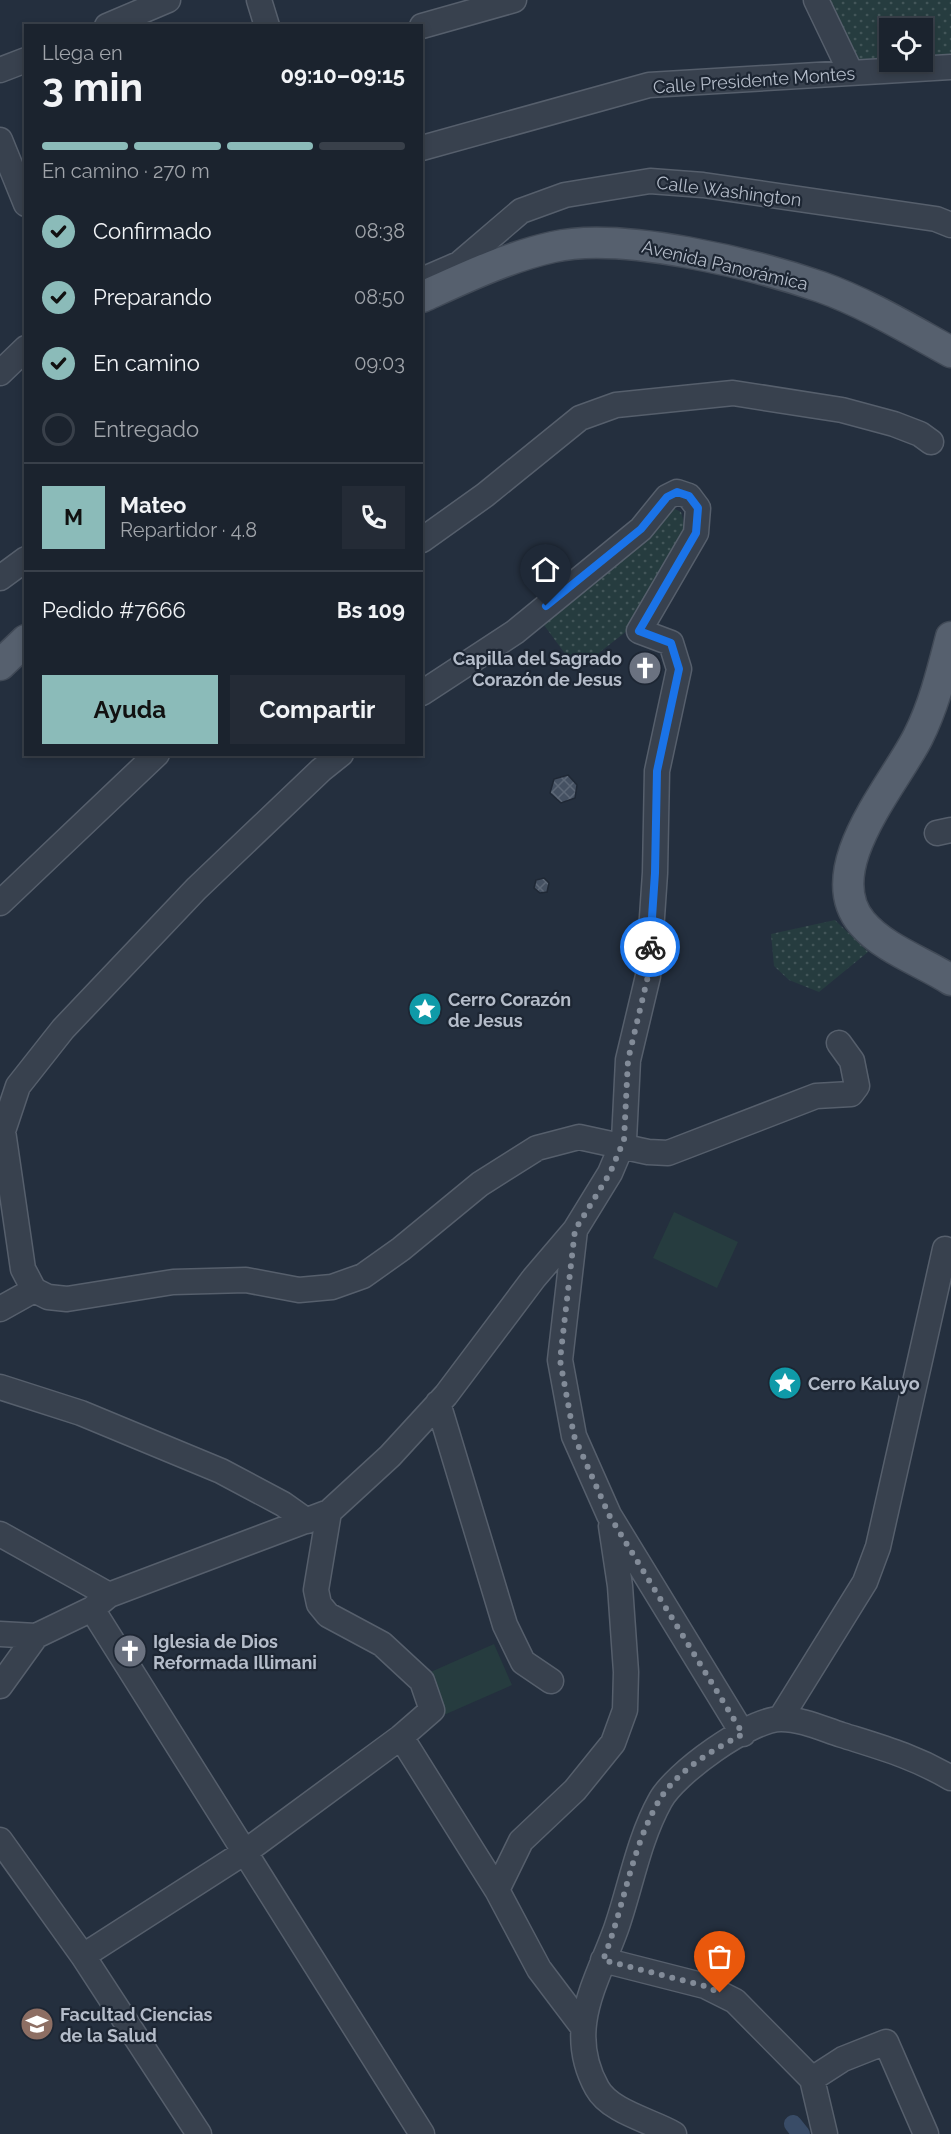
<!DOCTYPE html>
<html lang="es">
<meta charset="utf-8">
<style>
:root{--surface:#1b232e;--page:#242b36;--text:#f1f3f6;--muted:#a0a4aa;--line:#39404a;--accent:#8bbbb9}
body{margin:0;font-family:Raleway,sans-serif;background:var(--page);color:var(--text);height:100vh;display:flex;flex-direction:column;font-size:22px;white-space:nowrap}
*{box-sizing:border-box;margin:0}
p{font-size:20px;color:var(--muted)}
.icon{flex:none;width:33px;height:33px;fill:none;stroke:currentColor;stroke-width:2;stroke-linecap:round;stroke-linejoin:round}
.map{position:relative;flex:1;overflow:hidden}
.drawer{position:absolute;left:24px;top:24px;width:399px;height:732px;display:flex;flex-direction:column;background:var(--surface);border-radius:0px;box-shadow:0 3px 9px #0003,0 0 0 2px var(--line)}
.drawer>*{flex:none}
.controls{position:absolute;left:879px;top:18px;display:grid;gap:12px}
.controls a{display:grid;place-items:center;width:54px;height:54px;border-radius:0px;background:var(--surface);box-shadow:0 3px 9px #0003,0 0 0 2px var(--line);font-size:30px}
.pin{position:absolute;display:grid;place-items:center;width:51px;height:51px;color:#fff;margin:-62px -26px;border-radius:50% 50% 50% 0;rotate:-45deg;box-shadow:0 0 6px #0007}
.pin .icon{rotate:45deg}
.courier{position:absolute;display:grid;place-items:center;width:60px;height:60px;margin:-30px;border:4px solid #1a73e8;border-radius:50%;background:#fff;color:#222;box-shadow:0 2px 8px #0007}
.head em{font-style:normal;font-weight:700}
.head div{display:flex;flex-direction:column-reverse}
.head{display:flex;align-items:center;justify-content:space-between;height:102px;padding:0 18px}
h1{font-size:39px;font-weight:700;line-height:45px}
.bar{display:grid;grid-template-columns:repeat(4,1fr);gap:9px 6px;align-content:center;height:72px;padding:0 18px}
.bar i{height:8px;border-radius:4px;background:var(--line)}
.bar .current{background:var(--accent)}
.bar p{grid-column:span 4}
.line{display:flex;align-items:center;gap:15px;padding:0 18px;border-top:2px solid var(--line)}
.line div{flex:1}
.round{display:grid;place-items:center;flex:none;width:63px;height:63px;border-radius:0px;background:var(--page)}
ol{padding:0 18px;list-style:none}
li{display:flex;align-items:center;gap:18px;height:66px}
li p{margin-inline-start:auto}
li .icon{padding:6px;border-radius:50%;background:var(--accent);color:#111;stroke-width:4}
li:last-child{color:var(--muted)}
li i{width:33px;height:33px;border:3px solid var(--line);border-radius:50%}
.button{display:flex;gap:12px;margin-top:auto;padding:12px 18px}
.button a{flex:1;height:69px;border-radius:0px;background:var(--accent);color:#111;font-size:24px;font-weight:700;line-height:69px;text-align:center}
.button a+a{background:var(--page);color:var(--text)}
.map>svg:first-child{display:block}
</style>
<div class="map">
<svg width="951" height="2134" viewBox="0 0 951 2134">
<defs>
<pattern id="grass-dots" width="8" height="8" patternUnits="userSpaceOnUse" patternTransform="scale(1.5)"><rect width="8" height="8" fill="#263c3f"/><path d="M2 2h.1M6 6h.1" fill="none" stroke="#435659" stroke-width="1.8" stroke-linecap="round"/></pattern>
<pattern id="building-cross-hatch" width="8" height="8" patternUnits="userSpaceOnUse" patternTransform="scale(1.5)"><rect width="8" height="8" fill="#455162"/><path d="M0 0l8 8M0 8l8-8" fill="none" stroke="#5d6877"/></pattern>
</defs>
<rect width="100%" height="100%" fill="#242f3e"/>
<path fill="url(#grass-dots)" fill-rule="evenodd" d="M 827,0 L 951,0 L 951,62 L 860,70 ZM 890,28 L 922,28 L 922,62 L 890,62 Z
M 673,508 L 681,512 L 686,531 L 632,627 L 577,670 L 541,621 Z
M 835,920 L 868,952 L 819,992 L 789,980 L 774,966 L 771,934 Z"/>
<path fill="#263c3f" d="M 674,1212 L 738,1242 L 717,1288 L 653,1258 Z
M 494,1644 L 512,1685 L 444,1715 L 426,1674 Z"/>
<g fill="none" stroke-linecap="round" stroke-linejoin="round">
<path stroke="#394c67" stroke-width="18" d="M 793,2124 L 801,2134"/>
</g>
<path fill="url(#building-cross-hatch)" stroke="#1f2835" stroke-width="1.5" d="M 568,775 L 577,785 L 575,798 L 561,803 L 550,793 L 554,779 Z
M 544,878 L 549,883 L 547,892 L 540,893 L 534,888 L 536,880 Z"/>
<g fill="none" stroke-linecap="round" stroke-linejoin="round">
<g stroke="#565f6c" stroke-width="27">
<path id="minor" d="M 259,0 L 267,26
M 816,0 L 851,73
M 107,26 L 168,0
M 422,26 L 514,0
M 0,70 L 26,60
M 0,140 L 26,204
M 422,148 L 649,85 L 951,67
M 422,280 L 459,264 L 521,211 L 565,195 L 650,181 L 703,185 L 936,219 L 951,225
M 0,373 L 26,348
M 422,540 L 485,495 L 580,418 L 616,405 L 733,393 L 842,410 L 894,424 L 920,434 L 931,442
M 0,578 L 26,559
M 341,754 L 321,770 L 196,889 L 63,1029 L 18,1086 L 3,1131 L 23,1269 L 34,1290 L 48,1297 L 67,1299 L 173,1282 L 246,1280 L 299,1290 L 332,1287 L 363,1276 L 401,1249 L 480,1184 L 537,1148 L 579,1137 L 648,1152 L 668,1153 L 816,1096 L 851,1094 L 857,1086 L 852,1061 L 839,1043
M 937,833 L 951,830
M 0,903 L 157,754
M 575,1230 L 560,1360 L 574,1436 L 609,1515 L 743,1734
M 0,1309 L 34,1290
M 0,1387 L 81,1413 L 221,1471 L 283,1504 L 307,1521
M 438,1403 L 505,1625 L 523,1662 L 551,1681
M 329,1512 L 316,1590 L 319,1604 L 328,1615 L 382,1644 L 422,1681 L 432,1710 L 401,1737 L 497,1890 L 539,1969 L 582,2026
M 0,1534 L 109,1595
M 92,1609 L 422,2134
M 0,1634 L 36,1636 L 92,1609 L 109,1595 L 329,1512 L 390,1456 L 446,1395 L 534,1278 L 575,1230 L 610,1173 L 624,1140 L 628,1060 L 648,976 L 655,873 L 657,771 L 679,669 L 671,643 L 639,631 L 696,533 L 698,508 L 689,496 L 677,492 L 667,497 L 641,529 L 515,632 L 422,693
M 0,1686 L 36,1636
M 780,1719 L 865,1582 L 878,1547 L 945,1249
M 0,1840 L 83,1956 L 199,2134
M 497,1890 L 521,1841 L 575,1790 L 613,1743 L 625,1710 L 626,1672 L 620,1586 L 611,1526
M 83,1956 L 245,1852 L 401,1737
M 603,1960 L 705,1986 L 735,2001 L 812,2079 L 825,2134
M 812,2079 L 843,2059 L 886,2042 L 926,2134
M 674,2134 C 652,2121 610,2112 597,2088 C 565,2030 596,1984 616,1929 C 631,1886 638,1841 660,1801 C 674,1774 750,1719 781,1719 C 802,1719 823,1729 842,1735 C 883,1748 913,1756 951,1778"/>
</g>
<g stroke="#414a57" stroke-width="33">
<path id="major" d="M 422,297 C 464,278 508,257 553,247 C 621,231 754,264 821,287 C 866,303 909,329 951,352
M 951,637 C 942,672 934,705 918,737 C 894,785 817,870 862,923 C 884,949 923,962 951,980
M 0,665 L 26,640"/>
</g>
<use href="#minor" stroke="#38414e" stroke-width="24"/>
<use href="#major" stroke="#56606e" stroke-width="30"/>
</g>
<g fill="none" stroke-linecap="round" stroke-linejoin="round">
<path stroke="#828b98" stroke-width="6" stroke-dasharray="0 10.8" d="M 650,947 L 648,976 L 628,1060 L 624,1140 L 610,1173 L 575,1230 L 560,1360 L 574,1436 L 609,1515 L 743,1734 C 713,1750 679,1769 660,1799 C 631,1847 624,1909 603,1960 L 705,1986 L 720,1993"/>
<path stroke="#1a73e8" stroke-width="8" d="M 546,606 L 641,529 L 667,497 L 677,492 L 689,496 L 698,508 L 696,533 L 639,631 L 671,643 L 679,669 L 657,771 L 655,873 L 650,947"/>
</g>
<defs>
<g id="church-disc" transform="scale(1.725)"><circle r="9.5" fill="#6b7280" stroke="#1d2633"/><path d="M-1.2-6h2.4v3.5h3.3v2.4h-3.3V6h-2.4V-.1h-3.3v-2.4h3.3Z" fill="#fff"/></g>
<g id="sight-disc" transform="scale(1.725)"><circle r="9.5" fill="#0f9aa8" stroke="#1d2633"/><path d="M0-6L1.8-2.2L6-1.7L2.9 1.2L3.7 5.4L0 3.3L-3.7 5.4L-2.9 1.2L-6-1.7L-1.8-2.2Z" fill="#fff"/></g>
<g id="university-disc" transform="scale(1.725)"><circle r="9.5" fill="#8d6e63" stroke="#1d2633"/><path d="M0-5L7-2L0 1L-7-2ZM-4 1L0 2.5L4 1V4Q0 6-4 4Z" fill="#fff"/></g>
</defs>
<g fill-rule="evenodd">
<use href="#church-disc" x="645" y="668"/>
<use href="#sight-disc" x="425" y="1009"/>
<use href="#sight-disc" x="785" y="1383"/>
<use href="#church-disc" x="130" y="1651"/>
<use href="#university-disc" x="37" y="2024"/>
</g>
<g text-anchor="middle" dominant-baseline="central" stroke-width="4.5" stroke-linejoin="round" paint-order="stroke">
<g font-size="18" fill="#b4bcc9" stroke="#1d2633">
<text transform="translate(754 80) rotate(-4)">Calle Presidente Montes</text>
<text transform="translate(729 191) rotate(7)">Calle Washington</text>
<text transform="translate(725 265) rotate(13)">Avenida Panorámica</text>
</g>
<g font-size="18" font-weight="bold" fill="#b4bcc9" stroke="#1d2633" text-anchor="start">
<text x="622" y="658" text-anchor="end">Capilla del Sagrado<tspan x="622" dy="21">Corazón de Jesus</tspan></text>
<text x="448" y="999">Cerro Corazón<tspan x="448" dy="21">de Jesus</tspan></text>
<text x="808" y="1383">Cerro Kaluyo</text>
<text x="153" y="1641">Iglesia de Dios<tspan x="153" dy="21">Reformada Illimani</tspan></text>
<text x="60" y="2014">Facultad Ciencias<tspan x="60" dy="21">de la Salud</tspan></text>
</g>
</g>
</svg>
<div class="controls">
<a><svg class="icon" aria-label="locate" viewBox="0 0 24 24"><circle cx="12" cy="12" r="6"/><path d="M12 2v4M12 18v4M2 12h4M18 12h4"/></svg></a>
</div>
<div class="pin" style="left:720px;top:1993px;background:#ea580c"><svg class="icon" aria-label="bag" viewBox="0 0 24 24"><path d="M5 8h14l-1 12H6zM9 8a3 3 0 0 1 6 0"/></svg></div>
<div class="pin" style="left:546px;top:606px;background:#1f2937"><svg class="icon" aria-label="home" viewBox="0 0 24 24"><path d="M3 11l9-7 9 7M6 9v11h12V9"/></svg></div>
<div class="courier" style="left:650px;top:947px"><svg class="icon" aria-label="bike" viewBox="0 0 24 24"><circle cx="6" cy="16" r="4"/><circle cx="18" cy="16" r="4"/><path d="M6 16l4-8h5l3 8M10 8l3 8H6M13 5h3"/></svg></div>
<section class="drawer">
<div class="head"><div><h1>3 min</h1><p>Llega en</p></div><em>09:10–09:15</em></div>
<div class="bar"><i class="current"></i><i class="current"></i><i class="current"></i><i></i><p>En camino · 270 m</p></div>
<ol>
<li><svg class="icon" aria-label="check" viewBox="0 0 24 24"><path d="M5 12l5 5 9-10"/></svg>Confirmado<p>08:38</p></li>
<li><svg class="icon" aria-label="check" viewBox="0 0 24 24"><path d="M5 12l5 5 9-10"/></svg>Preparando<p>08:50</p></li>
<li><svg class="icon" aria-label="check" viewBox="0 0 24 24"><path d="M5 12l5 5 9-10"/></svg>En camino<p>09:03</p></li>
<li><i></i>Entregado</li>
</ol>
<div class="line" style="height:108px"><b class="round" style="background:var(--accent);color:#111">M</b><div><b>Mateo</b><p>Repartidor · 4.8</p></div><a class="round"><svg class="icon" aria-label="phone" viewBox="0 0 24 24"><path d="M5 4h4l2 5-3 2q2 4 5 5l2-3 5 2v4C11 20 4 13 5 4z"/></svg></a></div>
<div class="line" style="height:78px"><div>Pedido #7666</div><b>Bs 109</b></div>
<div class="button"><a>Ayuda</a><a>Compartir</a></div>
</section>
</div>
